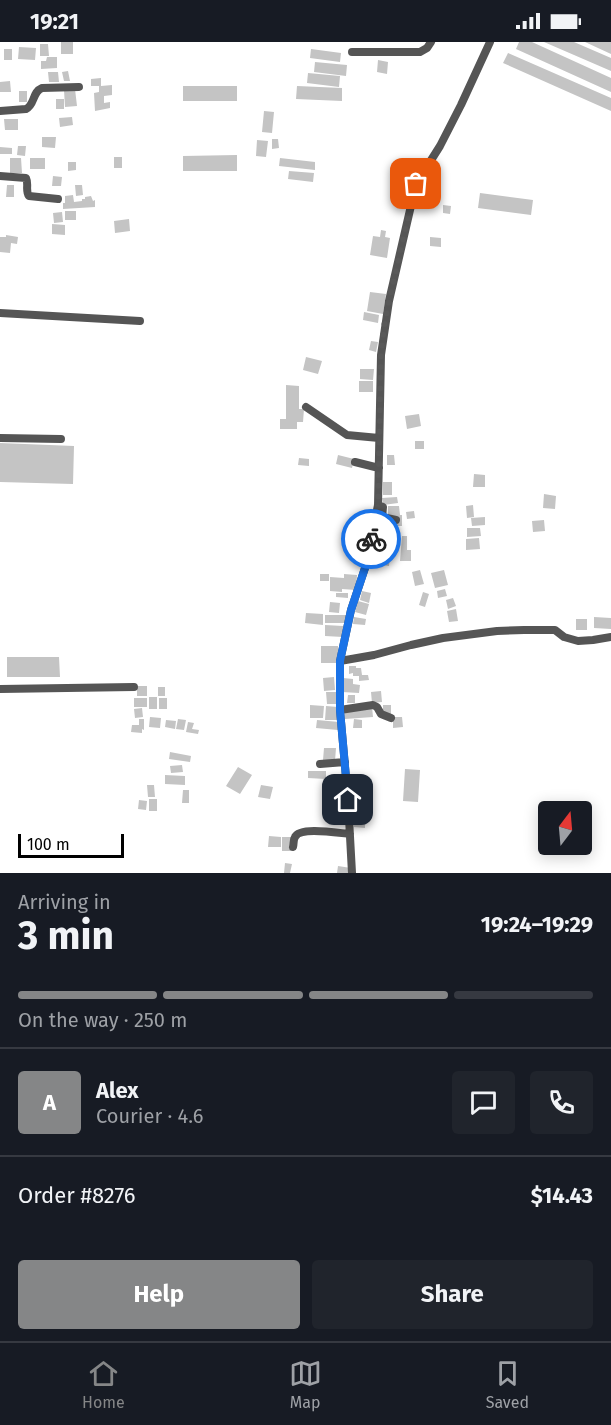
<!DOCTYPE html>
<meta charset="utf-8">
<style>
:root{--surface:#171b24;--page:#20242c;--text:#f1f3f6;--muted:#9ea1a6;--line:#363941;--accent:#858687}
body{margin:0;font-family:"Fira Sans",sans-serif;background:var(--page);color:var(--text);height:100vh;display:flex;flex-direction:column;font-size:22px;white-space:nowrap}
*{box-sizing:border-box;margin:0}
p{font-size:20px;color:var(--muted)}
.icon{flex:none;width:33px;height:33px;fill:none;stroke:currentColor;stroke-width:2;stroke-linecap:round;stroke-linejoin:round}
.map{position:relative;height:831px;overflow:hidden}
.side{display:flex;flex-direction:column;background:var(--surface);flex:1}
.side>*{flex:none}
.needle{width:39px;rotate:16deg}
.tools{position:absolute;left:538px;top:759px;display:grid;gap:12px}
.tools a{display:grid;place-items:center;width:54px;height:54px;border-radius:6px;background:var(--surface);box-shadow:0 3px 15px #0003;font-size:30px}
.scale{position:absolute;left:18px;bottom:15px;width:106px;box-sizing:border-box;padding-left:6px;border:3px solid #000;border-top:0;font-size:16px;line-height:21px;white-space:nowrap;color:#000;-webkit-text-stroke:4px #fff;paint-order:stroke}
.pin{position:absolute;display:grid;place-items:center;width:51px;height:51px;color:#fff;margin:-26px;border-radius:12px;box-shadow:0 3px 9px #0006}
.courier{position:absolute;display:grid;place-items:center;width:60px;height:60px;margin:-30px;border:4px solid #1a73e8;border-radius:50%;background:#fff;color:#222;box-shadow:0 2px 8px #0007}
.summary em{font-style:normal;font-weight:700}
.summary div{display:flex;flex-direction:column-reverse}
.summary{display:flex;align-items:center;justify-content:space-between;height:102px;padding:0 18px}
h1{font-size:39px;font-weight:700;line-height:45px}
.bar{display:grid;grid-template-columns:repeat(4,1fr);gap:9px 6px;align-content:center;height:72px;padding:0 18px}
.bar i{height:8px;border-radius:4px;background:var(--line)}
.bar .active{background:var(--accent)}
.bar p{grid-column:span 4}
.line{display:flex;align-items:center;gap:15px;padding:0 18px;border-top:2px solid var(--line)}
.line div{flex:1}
.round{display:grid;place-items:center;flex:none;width:63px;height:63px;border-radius:6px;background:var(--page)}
.button{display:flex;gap:12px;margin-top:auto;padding:12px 18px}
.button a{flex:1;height:69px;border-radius:6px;background:var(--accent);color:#fff;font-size:24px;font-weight:700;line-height:69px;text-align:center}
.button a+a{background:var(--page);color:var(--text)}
.status{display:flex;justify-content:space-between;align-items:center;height:42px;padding:0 30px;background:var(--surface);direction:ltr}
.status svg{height:16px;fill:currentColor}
.tabs{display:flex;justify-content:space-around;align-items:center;height:84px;border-top:2px solid var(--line);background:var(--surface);font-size:16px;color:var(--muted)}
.tabs a{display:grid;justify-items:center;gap:3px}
.tabs .active{color:var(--accent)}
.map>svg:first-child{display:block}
</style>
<div class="status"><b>19:21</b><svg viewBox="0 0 49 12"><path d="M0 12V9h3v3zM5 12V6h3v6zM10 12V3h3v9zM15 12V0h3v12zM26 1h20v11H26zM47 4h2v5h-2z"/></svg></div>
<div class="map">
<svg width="611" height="831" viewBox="0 0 611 831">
<rect width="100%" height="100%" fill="#fff"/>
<path fill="#c4c4c4" d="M 61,0 L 73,0 L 73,12 L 61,12 Z
M 519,0 L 532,0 L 611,36 L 611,50 L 516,7 Z
M 544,0 L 574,0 L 611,16 L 611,29 Z
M 585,0 L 611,0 L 611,12 Z
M 40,2 L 48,2 L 49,14 L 40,14 Z
M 19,5 L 36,6 L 35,18 L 18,17 Z
M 4,7 L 12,7 L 12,18 L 4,18 Z
M 311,7 L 341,11 L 340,20 L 310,16 Z
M 508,11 L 611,56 L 611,69 L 503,21 Z
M 47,15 L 57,15 L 57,26 L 41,27 L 41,19 L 46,19 Z
M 378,18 L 388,20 L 387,32 L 377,30 Z
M 315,20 L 347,23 L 346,34 L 314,30 Z
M 68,29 L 70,39 L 64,39 L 62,30 Z
M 48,30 L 58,30 L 59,40 L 49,40 Z
M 308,31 L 340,34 L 339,45 L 307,41 Z
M 101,36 L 101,44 L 112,43 L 112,53 L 104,54 L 104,61 L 110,60 L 110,66 L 95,69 L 94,51 L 99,50 L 99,44 L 91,44 L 91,37 Z
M 10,39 L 11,50 L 0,50 L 0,40 Z
M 183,44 L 237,44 L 237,59 L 183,59 Z
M 297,44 L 342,46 L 342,59 L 296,57 Z
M 75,47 L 77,64 L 65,65 L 64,48 Z
M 19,49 L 27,49 L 27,60 L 19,60 Z
M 56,57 L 64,57 L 64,67 L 56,67 Z
M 264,69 L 274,70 L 272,91 L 262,90 Z
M 72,75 L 73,83 L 60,85 L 59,76 Z
M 4,77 L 18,77 L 18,88 L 5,88 Z
M 42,95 L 56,95 L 55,106 L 42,105 Z
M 272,97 L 278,97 L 279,106 L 272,107 Z
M 257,98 L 268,99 L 266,115 L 256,114 Z
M 18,104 L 26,104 L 25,114 L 17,113 Z
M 0,105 L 12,106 L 12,112 L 0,112 Z
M 237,113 L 237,129 L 183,129 L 183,114 Z
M 114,115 L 122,115 L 122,126 L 114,126 Z
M 10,116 L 21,116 L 22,131 L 10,131 Z
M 30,116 L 45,116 L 45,127 L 30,127 Z
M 280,116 L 315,120 L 315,128 L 279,124 Z
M 68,120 L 76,120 L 76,128 L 68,129 Z
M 289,129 L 314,131 L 313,140 L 288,137 Z
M 53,134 L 62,135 L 61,144 L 52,144 Z
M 7,143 L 14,143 L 14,155 L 6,155 Z
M 75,143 L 82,143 L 83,153 L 76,154 Z
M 480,151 L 533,158 L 531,173 L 478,166 Z
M 73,153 L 74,160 L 82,159 L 82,157 L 85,157 L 85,155 L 91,154 L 93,159 L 95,158 L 95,165 L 63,167 L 63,161 L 65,161 L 65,154 Z
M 443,163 L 451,164 L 450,172 L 443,171 Z
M 65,169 L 76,169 L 76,178 L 65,178 Z
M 62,170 L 63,180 L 54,181 L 53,171 Z
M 129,177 L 130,189 L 115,191 L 114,179 Z
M 52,182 L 65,183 L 65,193 L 52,192 Z
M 381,188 L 386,189 L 385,195 L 390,196 L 387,216 L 370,213 L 373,194 L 380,195 Z
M 6,193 L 18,195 L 17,202 L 11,201 L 10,211 L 0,210 L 0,195 L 6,195 Z
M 430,195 L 441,196 L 441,205 L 430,204 Z
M 370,250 L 386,252 L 383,272 L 367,269 Z
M 364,270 L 379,273 L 378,281 L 363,278 Z
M 371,299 L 378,300 L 376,310 L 369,308 Z
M 306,315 L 322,319 L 318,332 L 303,328 Z
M 360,327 L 374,327 L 373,338 L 360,337 Z
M 359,339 L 373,339 L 373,350 L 359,350 Z
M 286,343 L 299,344 L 299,367 L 304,367 L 303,380 L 297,380 L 297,387 L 280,387 L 280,377 L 286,377 Z
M 419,372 L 421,384 L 407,387 L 405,374 Z
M 415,399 L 424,399 L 424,407 L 415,407 Z
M 0,401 L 74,404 L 73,442 L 0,440 Z
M 338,413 L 354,417 L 352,426 L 336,422 Z
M 387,413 L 394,413 L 395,423 L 387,423 Z
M 299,416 L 309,417 L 309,424 L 298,423 Z
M 474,432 L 485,433 L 485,445 L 473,445 Z
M 383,440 L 392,440 L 392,453 L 383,453 Z
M 544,452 L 556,454 L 555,467 L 543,466 Z
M 397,455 L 398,461 L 383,463 L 382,456 Z
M 473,463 L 474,475 L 467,476 L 466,464 Z
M 388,464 L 399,464 L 400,473 L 402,473 L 402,484 L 397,484 L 397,476 L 388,476 Z
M 414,469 L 415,476 L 407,477 L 406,470 Z
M 485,475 L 485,483 L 472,484 L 471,476 Z
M 544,478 L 545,489 L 533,490 L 532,479 Z
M 467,486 L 480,486 L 481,494 L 467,495 Z
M 402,494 L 407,494 L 407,508 L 411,508 L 411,519 L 400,519 Z
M 479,496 L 480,507 L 466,508 L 466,497 Z
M 387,499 L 397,500 L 395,513 L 386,512 Z
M 381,508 L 383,513 L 390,514 L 389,524 L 375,522 L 377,512 L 377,509 Z
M 420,528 L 424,542 L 415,544 L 412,530 Z
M 444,528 L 448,543 L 435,546 L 431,531 Z
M 320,532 L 329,532 L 329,539 L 320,539 Z
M 344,532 L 357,533 L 356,548 L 342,547 L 342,550 L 330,549 L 330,535 L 344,536 Z
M 445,547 L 447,554 L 438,556 L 437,549 Z
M 362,549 L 371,551 L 369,561 L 360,558 Z
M 423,550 L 429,552 L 425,565 L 419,563 Z
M 336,551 L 348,551 L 348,556 L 336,555 Z
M 453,556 L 456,564 L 448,567 L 446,558 Z
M 358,559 L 369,562 L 366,573 L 355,570 Z
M 330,560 L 340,561 L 339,571 L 329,570 Z
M 456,567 L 458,579 L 449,580 L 447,569 Z
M 306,571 L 323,572 L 323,583 L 305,581 Z
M 325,573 L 346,573 L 346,581 L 325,581 Z
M 354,575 L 366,577 L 365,583 L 353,582 Z
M 594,575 L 611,576 L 611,587 L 594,586 Z
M 576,577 L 587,577 L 587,588 L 576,588 Z
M 325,583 L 343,584 L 343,595 L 325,594 Z
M 321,604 L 338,604 L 338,621 L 321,621 Z
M 7,615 L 59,615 L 60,635 L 7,635 Z
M 349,624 L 356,624 L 356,626 L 361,626 L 362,633 L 368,633 L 369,638 L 359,639 L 359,634 L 353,634 L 353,631 L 349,632 Z
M 334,635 L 335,648 L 324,649 L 323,636 Z
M 343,636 L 353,637 L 353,642 L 360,643 L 359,651 L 342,650 Z
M 137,644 L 147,644 L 147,654 L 137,654 Z
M 158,645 L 165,645 L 165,654 L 158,654 Z
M 381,649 L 382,660 L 372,661 L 371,650 Z
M 326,650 L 338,650 L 339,662 L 327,662 Z
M 348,653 L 355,653 L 355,661 L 347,661 Z
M 149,655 L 157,655 L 157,667 L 149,667 Z
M 134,656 L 147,656 L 147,665 L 134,665 Z
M 159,656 L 167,656 L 167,667 L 159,667 Z
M 310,663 L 324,664 L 323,676 L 310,676 Z
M 383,663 L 391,663 L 391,672 L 383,672 Z
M 326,664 L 338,665 L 338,678 L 325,678 Z
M 372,665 L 373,675 L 345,677 L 344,667 Z
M 142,666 L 143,675 L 135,676 L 134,667 Z
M 150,675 L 161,676 L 160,686 L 149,685 Z
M 393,675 L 402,675 L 403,685 L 393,686 Z
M 139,677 L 144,677 L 144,688 L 142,687 L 142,691 L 131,690 L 132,683 L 139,683 Z
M 178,677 L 186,678 L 184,688 L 176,687 Z
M 354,677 L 362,678 L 362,686 L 353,686 Z
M 166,678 L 176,679 L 175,687 L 165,685 Z
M 317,678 L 339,680 L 338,688 L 316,686 Z
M 188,680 L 194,681 L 192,687 L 199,688 L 198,692 L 186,690 Z
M 324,706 L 336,706 L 335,719 L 323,718 Z
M 170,710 L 191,714 L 190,720 L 169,717 Z
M 182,723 L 183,730 L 171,731 L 170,724 Z
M 238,725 L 252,733 L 240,752 L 226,744 Z
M 405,727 L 420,728 L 418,760 L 403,759 Z
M 308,729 L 326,729 L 326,737 L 308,736 Z
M 165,733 L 185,734 L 185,743 L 165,742 Z
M 330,737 L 339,738 L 339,745 L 330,744 Z
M 147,743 L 154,743 L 155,755 L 148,755 Z
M 261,743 L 273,745 L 270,757 L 258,755 Z
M 183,748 L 189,748 L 189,761 L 182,761 Z
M 366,754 L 367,767 L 357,768 L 358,755 Z
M 149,757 L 157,757 L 157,769 L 149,769 Z
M 139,758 L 147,759 L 146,768 L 138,767 Z
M 355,770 L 365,771 L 365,786 L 354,785 Z
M 269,794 L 281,795 L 281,805 L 268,805 Z
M 282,795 L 292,795 L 292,809 L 282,809 Z
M 285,821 L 292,822 L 290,831 L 284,831 Z
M 338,824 L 351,826 L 350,831 L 337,831 Z"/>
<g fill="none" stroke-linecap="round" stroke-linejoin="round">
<path stroke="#555" stroke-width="8" d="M 352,10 L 420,10 L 427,6 L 431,0
M 0,69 L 26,67 C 35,63 32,50 42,46 L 79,45
M 0,134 L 26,136 C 29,142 25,149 29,154 L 58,157
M 0,271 L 140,279
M 306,365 L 347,393 L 379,396
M 0,396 L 61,397
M 355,420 L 379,426
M 378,463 L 383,465 L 382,475 L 396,478
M 340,619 L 374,613 L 411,603 L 443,596 L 497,589 L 524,588 L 555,588 L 564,595 L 578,599 L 593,598 L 611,595
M 0,647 L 134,645
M 340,668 L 373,663 L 377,665 L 381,672 L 391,676
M 320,722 L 345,720
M 293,805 C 294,802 293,798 295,795 C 300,784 338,791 350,792
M 352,831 L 348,758 L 340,668 L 340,619 L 351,568 L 365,526 L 378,463 L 381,313 L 389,259 L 416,142 L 440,104 L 461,63 L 490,0"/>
</g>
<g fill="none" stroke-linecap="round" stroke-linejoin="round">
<path stroke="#595959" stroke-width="6" stroke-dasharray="0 10.8" d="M 371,497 L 378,463 L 381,313 L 384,285 L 389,259 L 416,142"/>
<path stroke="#1a73e8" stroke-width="8" d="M 348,758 L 340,668 L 340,619 L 351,568 L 365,526 L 371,497"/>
</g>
</svg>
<div class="tools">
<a><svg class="needle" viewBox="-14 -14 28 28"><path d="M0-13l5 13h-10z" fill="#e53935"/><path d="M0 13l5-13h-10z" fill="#9ea1a6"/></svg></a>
</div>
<div class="scale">100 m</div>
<div class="pin" style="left:416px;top:142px;background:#ea580c"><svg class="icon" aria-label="bag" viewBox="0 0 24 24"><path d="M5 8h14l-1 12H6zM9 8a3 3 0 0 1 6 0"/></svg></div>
<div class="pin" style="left:348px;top:758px;background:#1f2937"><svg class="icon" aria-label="home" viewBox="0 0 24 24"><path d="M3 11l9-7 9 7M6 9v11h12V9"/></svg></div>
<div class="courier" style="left:371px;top:497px"><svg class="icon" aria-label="bike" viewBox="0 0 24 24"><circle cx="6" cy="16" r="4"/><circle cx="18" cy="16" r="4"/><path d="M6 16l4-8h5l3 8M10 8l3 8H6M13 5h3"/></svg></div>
</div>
<section class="side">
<div class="summary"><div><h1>3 min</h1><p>Arriving in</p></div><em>19:24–19:29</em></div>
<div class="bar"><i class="active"></i><i class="active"></i><i class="active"></i><i></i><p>On the way · 250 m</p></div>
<div class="line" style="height:108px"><b class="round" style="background:var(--accent);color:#fff">A</b><div><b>Alex</b><p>Courier · 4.6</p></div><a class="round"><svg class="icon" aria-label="chat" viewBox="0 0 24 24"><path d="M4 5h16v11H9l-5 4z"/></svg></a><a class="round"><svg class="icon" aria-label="phone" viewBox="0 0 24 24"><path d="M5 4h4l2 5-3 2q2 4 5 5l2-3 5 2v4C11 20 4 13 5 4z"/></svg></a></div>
<div class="line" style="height:78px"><div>Order #8276</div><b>$14.43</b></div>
<div class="button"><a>Help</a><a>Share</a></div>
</section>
<nav class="tabs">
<a class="active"><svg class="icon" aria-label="home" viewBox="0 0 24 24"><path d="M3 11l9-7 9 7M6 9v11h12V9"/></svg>Home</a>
<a><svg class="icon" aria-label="map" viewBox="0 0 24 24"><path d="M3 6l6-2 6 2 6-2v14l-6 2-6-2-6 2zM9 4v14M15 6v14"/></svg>Map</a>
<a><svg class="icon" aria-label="saved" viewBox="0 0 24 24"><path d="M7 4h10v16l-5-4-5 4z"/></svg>Saved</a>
</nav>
